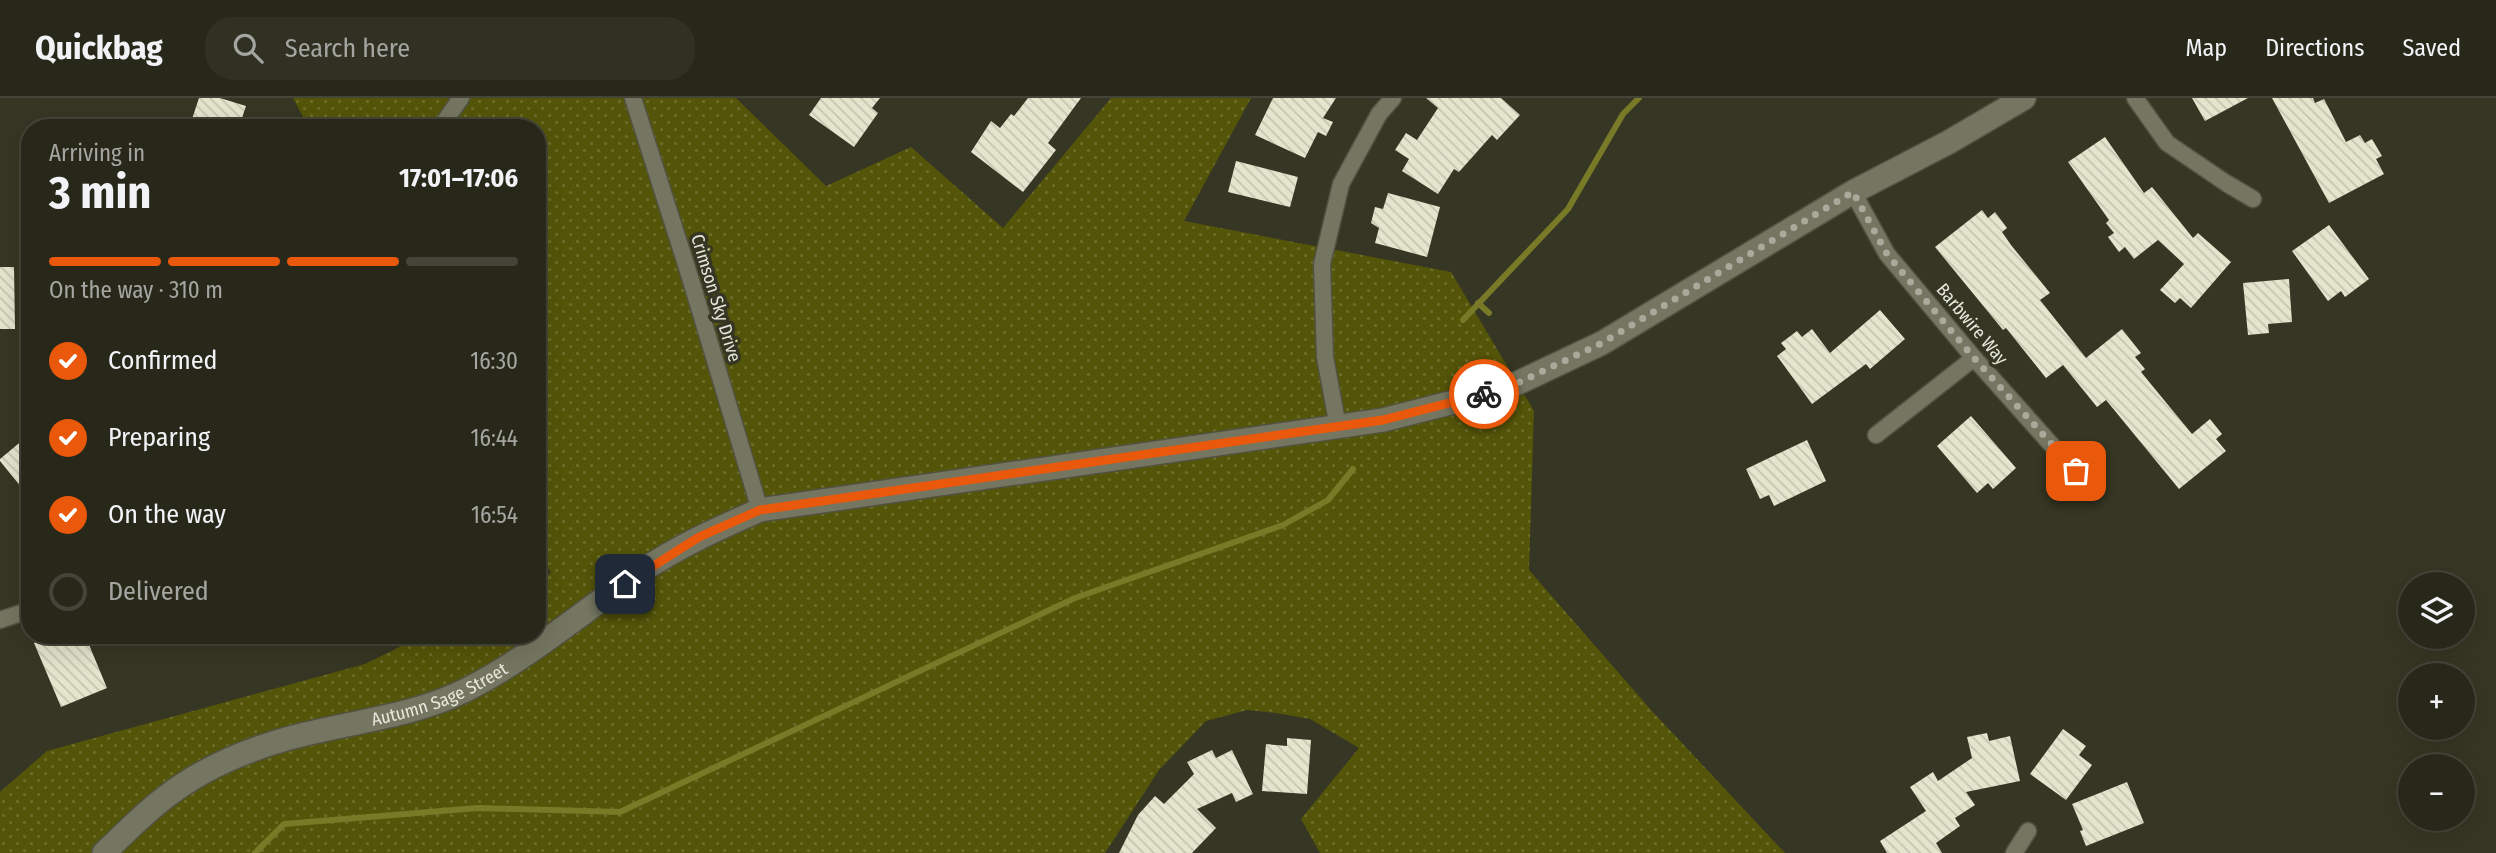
<!DOCTYPE html>
<meta charset="utf-8">
<style>
:root{--surface:#28281a;--page:#303023;--text:#f1f3f6;--muted:#a5a6a2;--line:#444439;--accent:#ea580c}
body{margin:0;font-family:"Fira Sans Condensed",sans-serif;background:var(--page);color:var(--text);height:100vh;display:flex;flex-direction:column;font-size:26px;white-space:nowrap}
*{box-sizing:border-box;margin:0}
p{font-size:23px;color:var(--muted)}
.icon{flex:none;width:38px;height:38px;fill:none;stroke:currentColor;stroke-width:2;stroke-linecap:round;stroke-linejoin:round}
.map{position:relative;flex:1;overflow:hidden}
.details{position:absolute;left:21px;top:21px;width:525px;height:525px;display:flex;flex-direction:column;background:var(--surface);border-radius:28px;box-shadow:0 7px 28px #0002,0 0 0 2px var(--line)}
.details>*{flex:none}
.tools{position:absolute;left:2398px;top:474px;display:grid;gap:14px}
.tools a{display:grid;place-items:center;width:77px;height:77px;border-radius:50%;background:var(--surface);box-shadow:0 7px 28px #0002,0 0 0 2px var(--line);font-size:35px}
.pin{position:absolute;display:grid;place-items:center;width:60px;height:60px;color:#fff;margin:-30px;border-radius:14px;box-shadow:0 4px 10px #0006}
.courier{position:absolute;display:grid;place-items:center;width:70px;height:70px;margin:-35px;border:5px solid #ea580c;border-radius:50%;background:#fff;color:#222;box-shadow:0 2px 9px #0007}
.summary em{font-style:normal;font-weight:700}
.summary div{display:flex;flex-direction:column-reverse}
.summary{display:flex;align-items:center;justify-content:space-between;height:119px;padding:0 28px}
h1{font-size:46px;font-weight:700;line-height:52px}
.bar{display:grid;grid-template-columns:repeat(4,1fr);gap:10px 7px;align-content:center;height:84px;padding:0 28px}
.bar i{height:9px;border-radius:5px;background:var(--line)}
.bar .selected{background:var(--accent)}
.bar p{grid-column:span 4}
ol{padding:0 28px;list-style:none}
li{display:flex;align-items:center;gap:21px;height:77px}
li p{margin-inline-start:auto}
li .icon{padding:7px;border-radius:50%;background:var(--accent);color:#fff;stroke-width:4}
li:last-child{color:var(--muted)}
li i{width:38px;height:38px;border:4px solid var(--line);border-radius:50%}
header{display:flex;align-items:center;gap:42px;box-sizing:border-box;height:98px;padding:0 35px;background:var(--surface);border-bottom:2px solid var(--line)}
header strong{font-size:33px}
nav{display:flex;gap:38px;margin-inline-start:auto;font-size:24px}
.search{width:490px;height:63px;background:var(--page);display:flex;align-items:center;gap:18px;box-sizing:border-box;padding:0 24px;border-radius:28px;color:var(--muted);font-size:26px}
.map>svg:first-child{display:block}
</style>
<header>
<strong>Quickbag</strong>
<div class="search"><svg class="icon" aria-label="search" viewBox="0 0 24 24"><circle cx="10" cy="10" r="6"/><path d="M15 15l6 6"/></svg>Search here</div>
<nav><a>Map</a><a>Directions</a><a>Saved</a></nav>
</header>
<div class="map">
<svg width="2496" height="755" viewBox="0 0 2496 755">
<defs>
<pattern id="grass-dots" width="8" height="8" patternUnits="userSpaceOnUse" patternTransform="scale(1.75)"><rect width="8" height="8" fill="#555509"/><path d="M2 2h.1M6 6h.1" fill="none" stroke="#6d6d2c" stroke-width="1.8" stroke-linecap="round"/></pattern>
<pattern id="building-back-hatch" width="6" height="6" patternUnits="userSpaceOnUse" patternTransform="scale(1.75)"><rect width="6" height="6" fill="#e4e5cd"/><path d="M-1 5l2 2M0 0l6 6M5-1l2 2" fill="none" stroke="#c4c5b1"/></pattern>
</defs>
<rect width="100%" height="100%" fill="#353623"/>
<path fill="url(#grass-dots)" d="M 293,0 L 736,0 L 826,88 L 911,49 L 1003,130 L 1111,0 L 1251,0 L 1184,123 L 1451,174 L 1534,313 L 1529,472 L 1651,612 L 1785,755 L 1320,755 L 1301,721 L 1359,650 L 1310,621 L 1276,615 L 1247,612 L 1206,623 L 1159,672 L 1105,755 L 0,755 L 0,694 L 47,653 L 365,566 L 424,537 L 537,537 L 537,482 L 551,475 L 537,449 L 537,30 L 309,30 Z"/>
<g fill="none" stroke-linecap="round" stroke-linejoin="round">
<path stroke="#787a27" stroke-width="6" d="M 1478,205 L 1489,215
M 1463,222 L 1568,111 L 1623,16 L 1639,0
M 255,755 L 284,726 L 478,710 L 620,714 L 1075,500 L 1283,427 L 1328,402 L 1353,371"/>
</g>
<path fill="url(#building-back-hatch)" d="M 199,0 L 220,0 L 246,8 L 239,29 L 228,25 L 227,30 L 189,30 Z
M 821,0 L 880,0 L 872,10 L 878,15 L 854,49 L 809,17 Z
M 1028,0 L 1081,0 L 1048,45 L 1056,52 L 1023,94 L 971,54 L 991,23 L 1000,30 L 1011,16 L 1014,18 Z
M 1273,0 L 1336,0 L 1323,20 L 1333,24 L 1326,38 L 1318,34 L 1305,60 L 1255,37 Z
M 1426,0 L 1501,0 L 1520,17 L 1497,42 L 1492,37 L 1459,74 L 1454,71 L 1438,96 L 1402,73 L 1409,61 L 1395,52 L 1406,35 L 1417,42 L 1438,10 Z
M 2192,0 L 2248,0 L 2205,23 Z
M 2272,0 L 2313,0 L 2315,5 L 2324,1 L 2346,44 L 2360,37 L 2365,45 L 2372,41 L 2382,58 L 2376,61 L 2384,76 L 2329,105 Z
M 2105,39 L 2144,95 L 2152,89 L 2193,140 L 2198,135 L 2231,164 L 2191,210 L 2180,200 L 2175,205 L 2160,192 L 2184,166 L 2158,142 L 2134,161 L 2125,149 L 2119,154 L 2108,139 L 2114,135 L 2106,125 L 2109,122 L 2068,64 Z
M 1236,63 L 1298,79 L 1290,109 L 1228,94 Z
M 1388,95 L 1440,109 L 1427,159 L 1375,145 L 1379,130 L 1371,125 L 1375,109 L 1383,111 Z
M 1982,112 L 1988,120 L 1995,114 L 2007,130 L 2002,134 L 2011,147 L 2050,195 L 2040,202 L 2086,260 L 2122,231 L 2141,255 L 2135,259 L 2145,271 L 2141,274 L 2192,336 L 2210,321 L 2222,336 L 2216,341 L 2226,353 L 2179,391 L 2106,302 L 2097,309 L 2063,267 L 2046,280 L 2006,230 L 2003,232 L 1935,149 Z
M 2329,127 L 2369,181 L 2345,199 L 2341,193 L 2328,203 L 2292,153 Z
M 0,169 L 14,169 L 15,231 L 0,231 Z
M 2289,181 L 2292,224 L 2268,226 L 2269,235 L 2248,237 L 2243,185 Z
M 1880,212 L 1905,241 L 1870,271 L 1866,266 L 1812,306 L 1777,258 L 1786,251 L 1781,245 L 1797,233 L 1802,239 L 1812,231 L 1830,255 Z
M 1971,318 L 2016,370 L 1993,391 L 1988,385 L 1977,395 L 1937,348 Z
M 30,336 L 30,400 L 0,363 L 0,361 Z
M 1807,342 L 1826,383 L 1774,408 L 1769,397 L 1760,401 L 1746,371 Z
M 51,537 L 85,537 L 107,590 L 61,609 L 34,545 Z
M 2063,631 L 2086,648 L 2079,657 L 2092,667 L 2066,702 L 2030,676 Z
M 1987,635 L 1989,643 L 2010,638 L 2020,683 L 1966,694 L 1975,707 L 1955,720 L 1960,728 L 1936,745 L 1942,755 L 1887,755 L 1880,743 L 1926,713 L 1910,689 L 1933,674 L 1938,683 L 1972,660 L 1967,639 Z
M 1287,640 L 1311,642 L 1307,696 L 1262,693 L 1266,646 L 1287,648 Z
M 1212,652 L 1216,660 L 1232,652 L 1253,696 L 1236,704 L 1232,695 L 1197,711 L 1216,730 L 1192,755 L 1119,755 L 1138,717 L 1155,698 L 1164,706 L 1194,676 L 1187,664 Z
M 2127,684 L 2144,725 L 2086,748 L 2080,733 L 2083,732 L 2072,706 Z"/>
<g fill="none" stroke-linecap="round" stroke-linejoin="round">
<g stroke="#525241" stroke-width="19">
<path id="street" d="M 633,0 L 689,176 L 760,412
M 2135,0 L 2167,45 L 2226,85 L 2253,101
M 440,30 L 461,0
M 1853,94 L 1887,156 L 1974,260 L 2075,373
M 1338,329 L 1325,259 L 1322,166 L 1341,86 L 1379,16 L 1393,0
M 1876,337 L 1974,260
M 0,522 L 30,512
M 2014,755 L 2028,733"/>
</g>
<g stroke="#525241" stroke-width="26">
<g id="secondary">
<path id="s1" d="M 104,755 C 124,736 144,715 167,698 C 202,671 244,653 286,641 C 345,624 410,620 466,592 C 529,560 583,513 642,473 C 679,448 719,430 760,412 L 1383,322 L 1505,291 L 1602,245 L 1853,94 L 1949,44 L 2024,0"/>
</g>
</g>
<use href="#street" stroke="#757661" stroke-width="16"/>
<use href="#secondary" stroke="#757661" stroke-width="23"/>
</g>
<g fill="none" stroke-linecap="round" stroke-linejoin="round">
<path stroke="#a9aa9b" stroke-width="7" stroke-dasharray="0 12.6" d="M 1484,296 L 1505,291 L 1602,245 L 1853,94 L 1887,156 L 1974,260 L 2076,373"/>
<path stroke="#ea580c" stroke-width="9" d="M 625,486 L 699,439 L 760,412 L 1383,322 L 1484,296"/>
</g>
<g text-anchor="middle" dominant-baseline="central" stroke-width="7" stroke-linejoin="round" paint-order="stroke">
<g font-size="18" fill="#e7e8dc" stroke="#353623">
<text transform="translate(716 200) rotate(73)">Crimson Sky Drive</text>
<text transform="translate(1972 226) rotate(50)">Barbwire Way</text>
<text stroke="none"><textPath href="#s1" startOffset="378">Autumn Sage Street</textPath></text>
</g>
</g>
</svg>
<div class="tools">
<a><svg class="icon" aria-label="layers" viewBox="0 0 24 24"><path d="M12 4l9 5-9 5-9-5zM3 14l9 5 9-5"/></svg></a>
<a>+</a>
<a>−</a>
</div>
<div class="pin" style="left:2076px;top:373px;background:#ea580c"><svg class="icon" aria-label="bag" viewBox="0 0 24 24"><path d="M5 8h14l-1 12H6zM9 8a3 3 0 0 1 6 0"/></svg></div>
<div class="pin" style="left:625px;top:486px;background:#1f2937"><svg class="icon" aria-label="home" viewBox="0 0 24 24"><path d="M3 11l9-7 9 7M6 9v11h12V9"/></svg></div>
<div class="courier" style="left:1484px;top:296px"><svg class="icon" aria-label="bike" viewBox="0 0 24 24"><circle cx="6" cy="16" r="4"/><circle cx="18" cy="16" r="4"/><path d="M6 16l4-8h5l3 8M10 8l3 8H6M13 5h3"/></svg></div>
<section class="details">
<div class="summary"><div><h1>3 min</h1><p>Arriving in</p></div><em>17:01–17:06</em></div>
<div class="bar"><i class="selected"></i><i class="selected"></i><i class="selected"></i><i></i><p>On the way · 310 m</p></div>
<ol>
<li><svg class="icon" aria-label="check" viewBox="0 0 24 24"><path d="M5 12l5 5 9-10"/></svg>Confirmed<p>16:30</p></li>
<li><svg class="icon" aria-label="check" viewBox="0 0 24 24"><path d="M5 12l5 5 9-10"/></svg>Preparing<p>16:44</p></li>
<li><svg class="icon" aria-label="check" viewBox="0 0 24 24"><path d="M5 12l5 5 9-10"/></svg>On the way<p>16:54</p></li>
<li><i></i>Delivered</li>
</ol>
</section>
</div>
